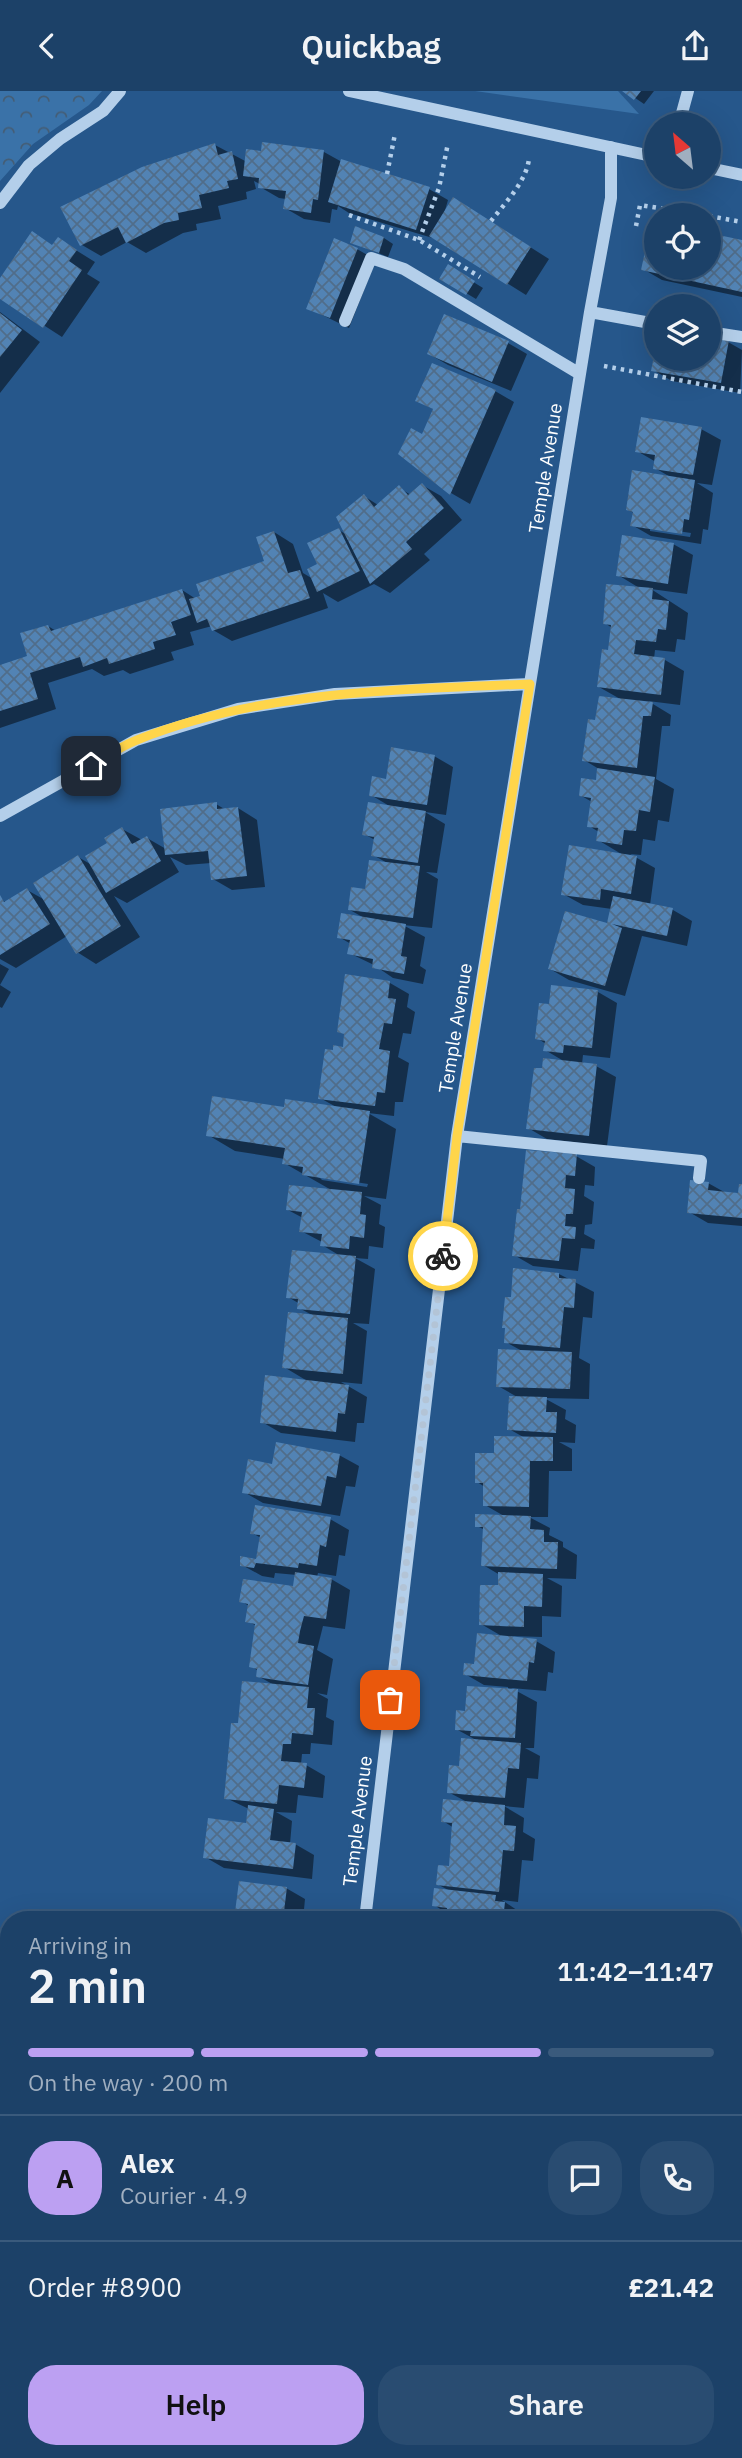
<!DOCTYPE html>
<meta charset="utf-8">
<style>
:root{--surface:#1c4168;--page:#294c71;--text:#f1f3f6;--muted:#a0afc0;--line:#3a5a7c;--accent:#bca0f2}
body{margin:0;font-family:"IBM Plex Sans",sans-serif;background:var(--page);color:var(--text);height:100vh;display:flex;flex-direction:column;font-size:26px;white-space:nowrap}
*{box-sizing:border-box;margin:0}
p{font-size:23px;color:var(--muted)}
.icon{flex:none;width:38px;height:38px;fill:none;stroke:currentColor;stroke-width:2;stroke-linecap:round;stroke-linejoin:round}
.map{position:relative;flex:1;overflow:hidden}
.drawer{position:absolute;left:0px;top:1820px;width:742px;height:548px;display:flex;flex-direction:column;background:var(--surface);border-radius:28px 28px 0 0;box-shadow:0 7px 28px #0002,0 0 0 2px var(--line)}
.drawer>*{flex:none}
.needle{width:46px;rotate:332deg}
.fabs{position:absolute;left:644px;top:21px;display:grid;gap:14px}
.fabs a{display:grid;place-items:center;width:77px;height:77px;border-radius:50%;background:var(--surface);box-shadow:0 7px 28px #0002,0 0 0 2px var(--line);font-size:35px}
.pin{position:absolute;display:grid;place-items:center;width:60px;height:60px;color:#fff;margin:-30px;border-radius:14px;box-shadow:0 4px 10px #0006}
.courier{position:absolute;display:grid;place-items:center;width:70px;height:70px;margin:-35px;border:5px solid #ffd54a;border-radius:50%;background:#fff;color:#222;box-shadow:0 2px 9px #0007}
.summary em{font-style:normal;font-weight:600}
.summary div{display:flex;flex-direction:column-reverse}
.summary{display:flex;align-items:center;justify-content:space-between;height:119px;padding:0 28px}
h1{font-size:46px;font-weight:600;line-height:52px}
.bar{display:grid;grid-template-columns:repeat(4,1fr);gap:10px 7px;align-content:center;height:84px;padding:0 28px}
.bar i{height:9px;border-radius:5px;background:var(--line)}
.bar .active{background:var(--accent)}
.bar p{grid-column:span 4}
.line{display:flex;align-items:center;gap:18px;padding:0 28px;border-top:2px solid var(--line)}
.line div{flex:1}
.round{display:grid;place-items:center;flex:none;width:74px;height:74px;border-radius:28px;background:var(--page)}
.button{display:flex;gap:14px;margin-top:auto;padding:14px 28px}
.button a{flex:1;height:80px;border-radius:28px;background:var(--accent);color:#111;font-size:28px;font-weight:600;line-height:80px;text-align:center}
.button a+a{background:var(--page);color:var(--text)}
header{display:flex;justify-content:space-between;align-items:center;height:91px;padding:0 28px;background:var(--surface);font-size:32px;font-weight:600}
.map>svg:first-child{display:block}
</style>
<header><svg class="icon" aria-label="back" viewBox="0 0 24 24"><path d="M15 5l-7 7 7 7"/></svg>Quickbag<svg class="icon" aria-label="share" viewBox="0 0 24 24"><path d="M12 15V3M7 8l5-5 5 5M5 13v7h14v-7"/></svg></header>
<div class="map">
<svg width="742" height="2367" viewBox="0 0 742 2367">
<defs>
<pattern id="park-crowns" width="20" height="18" patternUnits="userSpaceOnUse" patternTransform="scale(1.75)"><rect width="20" height="18" fill="#3a72a8"/><path d="M2 6a3 3 0 1 1 6 0M12 15a3 3 0 1 1 6 0" fill="none" stroke="#445d75"/></pattern>
<pattern id="building-cross-hatch" width="8" height="8" patternUnits="userSpaceOnUse" patternTransform="scale(1.75)"><rect width="8" height="8" fill="#5283b4"/><path d="M0 0l8 8M0 8l8-8" fill="none" stroke="#506d8a"/></pattern>
</defs>
<rect width="100%" height="100%" fill="#26578b"/>
<path fill="#3a72a8" d="M 475,0 L 618,0 L 639,23 Z"/>
<path fill="url(#park-crowns)" d="M 0,0 L 102,0 L 89,14 L 33,53 L 0,90 Z"/>
<path fill="#0007" fill-rule="evenodd" d="M 625,0 L 654,0 L 644,13 Z
M 215,54 L 247,71 L 324,61 L 342,71 L 429,98 L 448,109 L 444,123 L 473,120 L 549,168 L 526,204 L 436,148 L 349,122 L 338,115 L 337,119 L 332,118 L 330,132 L 304,128 L 285,117 L 286,108 L 279,107 L 260,96 L 260,93 L 254,90 L 256,98 L 246,101 L 247,108 L 218,115 L 221,128 L 196,133 L 197,139 L 183,142 L 146,162 L 127,151 L 101,165 L 82,154 L 62,117 L 143,77 Z
M 653,130 L 656,131 L 656,177 L 709,177 L 709,144 L 742,150 L 742,206 L 662,189 L 643,178 Z
M 384,147 L 393,153 L 388,166 L 352,151 Z
M 58,148 L 95,171 L 87,183 L 100,191 L 62,246 L 0,206 L 0,190 L 53,155 Z
M 357,158 L 376,169 L 349,237 L 308,217 Z
M 449,176 L 483,197 L 476,208 L 441,187 Z
M 0,221 L 40,251 L 0,302 Z
M 709,248 L 728,251 L 742,259 L 740,302 L 672,290 L 653,279 L 656,261 L 656,268 L 709,268 Z
M 508,252 L 527,263 L 511,300 L 448,274 L 429,263 Z
M 495,300 L 514,311 L 470,413 L 451,402 L 400,362 L 423,345 L 435,319 L 418,310 Z
M 701,338 L 721,349 L 712,394 L 697,392 L 713,402 L 708,439 L 703,438 L 701,453 L 651,445 L 632,434 L 634,422 L 628,419 L 672,387 L 655,377 L 656,371 L 637,360 ZM 650,436 L 691,442 L 690,446 L 650,440 Z
M 422,394 L 441,405 L 462,429 L 424,463 L 430,469 L 390,502 L 374,493 L 338,511 L 323,502 L 328,517 L 232,550 L 213,539 L 212,535 L 190,541 L 194,554 L 171,561 L 174,569 L 130,583 L 123,579 L 104,585 L 92,578 L 48,592 L 56,618 L 0,637 L 0,576 L 30,566 L 48,535 L 56,540 L 182,499 L 196,508 L 266,471 L 274,441 L 293,453 L 303,482 L 313,488 L 339,439 L 347,444 L 364,405 L 378,414 L 399,397 L 411,404 Z
M 673,453 L 693,464 L 687,503 L 651,498 L 688,522 L 685,549 L 677,548 L 675,561 L 655,559 L 654,568 L 665,569 L 684,580 L 680,614 L 648,610 L 671,624 L 670,635 L 662,635 L 656,688 L 674,698 L 669,731 L 658,729 L 655,750 L 643,748 L 641,764 L 630,763 L 655,777 L 650,814 L 673,819 L 692,830 L 687,855 L 642,845 L 625,905 L 569,889 L 550,878 L 608,835 L 612,818 L 583,814 L 563,803 L 623,764 L 598,749 L 599,741 L 589,735 L 592,711 L 580,704 L 598,691 L 599,678 L 584,669 L 597,631 L 622,609 L 599,596 L 610,561 L 612,537 L 605,532 L 641,498 L 618,484 Z
M 434,665 L 453,676 L 446,724 L 425,721 L 445,733 L 437,782 L 426,781 L 438,788 L 432,837 L 403,834 L 425,846 L 420,875 L 426,879 L 423,893 L 393,887 L 374,874 L 349,862 L 351,853 L 339,846 L 366,828 L 350,819 L 389,773 L 373,764 L 375,749 L 364,743 L 391,716 L 371,704 L 387,690 Z
M 216,713 L 226,719 L 238,717 L 257,729 L 265,796 L 232,799 L 213,788 L 211,772 L 186,774 L 170,766 L 179,781 L 127,812 L 114,805 L 140,846 L 96,873 L 77,861 L 67,845 L 16,877 L 0,868 L 0,809 L 7,811 L 27,799 L 45,809 L 78,766 L 92,774 L 122,738 L 142,749 L 147,747 L 166,758 Z
M 0,873 L 9,878 L 0,894 L 11,901 L 2,917 L 0,916 Z
M 390,892 L 409,903 L 407,916 L 415,921 L 411,943 L 403,942 L 398,966 L 409,972 L 403,1011 L 395,1011 L 394,1025 L 368,1022 L 396,1038 L 386,1108 L 364,1105 L 381,1114 L 379,1133 L 385,1136 L 383,1157 L 369,1155 L 368,1168 L 355,1167 L 375,1178 L 369,1233 L 353,1232 L 367,1240 L 362,1293 L 341,1291 L 367,1306 L 364,1332 L 357,1332 L 355,1351 L 281,1342 L 262,1331 L 309,1291 L 284,1276 L 314,1225 L 299,1217 L 300,1213 L 288,1206 L 342,1166 L 322,1154 L 322,1151 L 301,1140 L 303,1127 L 288,1119 L 333,1100 L 284,1072 L 285,1068 L 235,1060 L 208,1044 L 285,1018 L 338,1017 L 320,1007 L 334,961 L 344,958 L 346,944 L 339,940 ZM 318,1085 L 368,1093 L 367,1096 L 322,1089 Z
M 598,901 L 617,912 L 610,967 L 583,964 L 582,973 L 596,975 L 616,986 L 607,1055 L 547,1048 L 528,1037 L 567,972 L 545,959 L 546,953 L 537,947 L 550,915 Z
M 576,1065 L 595,1076 L 594,1095 L 585,1094 L 584,1105 L 594,1111 L 592,1133 L 585,1134 L 584,1143 L 595,1149 L 594,1158 L 581,1157 L 578,1180 L 533,1175 L 514,1164 Z
M 708,1092 L 726,1102 L 740,1104 L 742,1095 L 742,1135 L 708,1132 L 689,1121 Z
M 559,1183 L 594,1201 L 592,1227 L 583,1226 L 579,1267 L 590,1273 L 589,1308 L 544,1307 L 566,1319 L 565,1328 L 576,1334 L 575,1352 L 559,1351 L 572,1358 L 572,1380 L 549,1380 L 548,1426 L 529,1426 L 550,1437 L 549,1444 L 563,1451 L 563,1456 L 577,1464 L 576,1488 L 547,1487 L 562,1495 L 561,1526 L 542,1525 L 542,1546 L 511,1545 L 511,1548 L 536,1550 L 555,1561 L 553,1582 L 548,1581 L 546,1600 L 511,1597 L 537,1611 L 534,1657 L 525,1657 L 540,1665 L 538,1688 L 527,1687 L 524,1717 L 504,1715 L 524,1727 L 523,1741 L 535,1748 L 533,1770 L 522,1769 L 518,1811 L 502,1809 L 524,1824 L 523,1829 L 447,1829 L 448,1823 L 434,1814 L 450,1800 L 437,1793 L 450,1777 L 454,1737 L 443,1730 L 469,1712 L 448,1701 L 461,1676 L 478,1650 L 456,1638 L 467,1622 L 508,1600 L 508,1596 L 484,1594 L 465,1583 L 505,1547 L 481,1533 L 499,1496 L 500,1484 L 483,1474 L 485,1439 L 477,1435 L 504,1425 L 485,1414 L 485,1396 L 477,1391 L 495,1364 L 525,1347 L 509,1338 L 519,1307 L 498,1295 L 522,1260 L 506,1251 L 513,1208 Z
M 339,1364 L 359,1375 L 355,1396 L 346,1395 L 340,1425 L 263,1412 L 244,1401 L 273,1375 Z
M 330,1428 L 349,1439 L 345,1465 L 339,1464 L 336,1485 L 318,1482 L 317,1486 L 331,1488 L 350,1499 L 345,1538 L 323,1535 L 317,1559 L 333,1568 L 327,1604 L 317,1602 L 328,1608 L 326,1626 L 334,1630 L 332,1654 L 311,1652 L 310,1663 L 302,1663 L 301,1673 L 306,1674 L 325,1685 L 323,1707 L 298,1704 L 296,1722 L 276,1721 L 292,1730 L 290,1753 L 295,1753 L 314,1764 L 312,1788 L 224,1777 L 205,1766 L 248,1734 L 249,1718 L 226,1707 L 239,1634 L 274,1594 L 258,1585 L 259,1580 L 250,1575 L 257,1535 L 247,1530 L 249,1515 L 241,1510 L 295,1497 L 297,1484 L 275,1482 L 274,1487 L 262,1485 L 242,1474 L 257,1470 L 261,1447 L 252,1442 Z
M 286,1797 L 305,1808 L 303,1829 L 236,1829 Z
M 0,2132 L 9,2138 L 9,2153 L 0,2165 Z
M 257,2359 L 366,2359 L 375,2366 L 267,2367 Z"/>
<path fill="url(#building-cross-hatch)" d="M 622,0 L 641,0 L 634,9 Z
M 262,51 L 324,59 L 318,109 L 313,108 L 311,122 L 283,118 L 286,100 L 258,97 L 259,87 L 243,85 L 246,58 L 261,60 Z
M 215,52 L 218,64 L 232,60 L 238,88 L 227,90 L 229,97 L 199,104 L 202,117 L 178,122 L 179,129 L 164,132 L 126,152 L 118,136 L 80,155 L 60,116 L 142,76 Z
M 341,68 L 430,96 L 416,139 L 328,111 Z
M 453,106 L 531,156 L 507,194 L 429,145 Z
M 652,128 L 656,129 L 656,177 L 709,177 L 709,142 L 742,149 L 742,201 L 641,179 Z
M 355,135 L 384,146 L 379,162 L 350,152 Z
M 32,140 L 52,154 L 58,146 L 77,159 L 69,170 L 82,179 L 43,237 L 0,208 L 0,187 Z
M 334,147 L 358,157 L 330,227 L 306,218 Z
M 448,173 L 475,190 L 466,204 L 439,188 Z
M 0,222 L 22,239 L 0,266 Z
M 444,223 L 509,250 L 492,291 L 427,263 Z
M 709,246 L 729,249 L 721,292 L 651,280 L 655,259 L 656,268 L 709,268 Z
M 432,272 L 496,299 L 450,404 L 398,363 L 411,337 L 422,343 L 433,318 L 415,310 Z
M 641,326 L 702,336 L 693,384 L 653,378 L 655,364 L 635,361 Z
M 632,379 L 695,389 L 689,429 L 684,428 L 682,443 L 630,435 L 633,421 L 626,419 Z
M 422,392 L 444,417 L 406,451 L 412,458 L 370,493 L 336,426 L 364,403 L 374,416 L 399,394 L 408,404 Z
M 339,437 L 360,480 L 317,501 L 307,478 L 317,473 L 307,452 Z
M 274,440 L 288,482 L 300,479 L 310,507 L 212,540 L 207,528 L 197,532 L 189,508 L 200,505 L 196,493 L 264,470 L 256,446 Z
M 622,444 L 674,452 L 668,493 L 616,485 Z
M 606,493 L 653,497 L 652,508 L 669,510 L 666,539 L 658,538 L 656,551 L 636,549 L 634,563 L 665,567 L 661,604 L 597,596 L 602,558 L 608,559 L 611,534 L 603,533 Z
M 182,498 L 191,524 L 171,531 L 176,544 L 153,551 L 155,558 L 109,573 L 107,567 L 83,576 L 80,566 L 30,582 L 38,608 L 0,620 L 0,574 L 27,565 L 20,542 L 48,534 L 51,540 Z
M 599,605 L 653,611 L 651,625 L 643,625 L 637,677 L 582,670 L 588,628 L 595,629 Z
M 391,656 L 435,664 L 427,714 L 369,705 L 372,685 L 386,688 Z
M 597,677 L 655,686 L 650,721 L 639,719 L 636,740 L 624,739 L 622,754 L 596,750 L 598,737 L 587,736 L 591,707 L 579,705 L 581,687 L 596,689 Z
M 217,711 L 217,718 L 238,716 L 247,785 L 211,789 L 208,760 L 165,764 L 160,718 Z
M 368,711 L 426,720 L 418,772 L 371,765 L 374,746 L 362,744 Z
M 122,736 L 132,753 L 147,745 L 161,770 L 106,802 L 85,765 L 107,752 L 104,747 Z
M 569,754 L 637,765 L 631,803 L 601,798 L 600,809 L 561,804 Z
M 78,764 L 121,835 L 76,863 L 33,792 Z
M 369,769 L 420,775 L 413,827 L 348,819 L 351,796 L 365,798 Z
M 27,797 L 50,833 L 0,864 L 0,804 L 4,811 Z
M 613,805 L 673,817 L 667,845 L 612,833 L 622,837 L 605,895 L 548,878 L 565,820 L 607,832 Z
M 341,822 L 406,833 L 401,865 L 407,866 L 404,883 L 372,877 L 373,868 L 347,863 L 350,849 L 337,847 Z
M 345,883 L 390,890 L 388,907 L 396,908 L 392,933 L 384,932 L 379,958 L 390,960 L 385,1002 L 377,1001 L 375,1015 L 318,1008 L 325,958 L 333,959 L 333,954 L 343,956 L 344,943 L 337,941 Z
M 551,894 L 598,899 L 592,957 L 564,954 L 563,962 L 543,960 L 545,950 L 535,948 L 539,912 L 549,913 Z
M 543,967 L 597,973 L 589,1045 L 526,1038 L 534,977 L 542,977 Z
M 212,1005 L 284,1016 L 285,1008 L 370,1020 L 359,1093 L 302,1084 L 303,1076 L 282,1073 L 285,1057 L 206,1045 Z
M 526,1059 L 577,1063 L 575,1085 L 566,1084 L 565,1097 L 575,1098 L 573,1123 L 566,1123 L 565,1135 L 576,1136 L 575,1148 L 562,1147 L 559,1170 L 512,1165 L 517,1118 L 520,1118 Z
M 690,1089 L 709,1091 L 708,1099 L 738,1102 L 739,1093 L 742,1093 L 742,1127 L 687,1122 Z
M 289,1094 L 362,1101 L 360,1123 L 366,1124 L 364,1147 L 350,1145 L 349,1158 L 320,1155 L 322,1143 L 299,1141 L 302,1121 L 286,1119 Z
M 292,1159 L 356,1165 L 350,1223 L 297,1218 L 298,1208 L 286,1207 Z
M 513,1177 L 559,1182 L 559,1187 L 576,1188 L 574,1217 L 564,1216 L 560,1257 L 504,1252 L 505,1237 L 502,1237 L 505,1206 L 511,1206 Z
M 288,1221 L 348,1227 L 343,1283 L 282,1277 Z
M 498,1258 L 572,1261 L 570,1298 L 496,1296 Z
M 265,1284 L 349,1294 L 345,1323 L 338,1322 L 336,1341 L 260,1332 Z
M 509,1305 L 547,1306 L 546,1321 L 557,1321 L 556,1342 L 507,1339 Z
M 494,1345 L 553,1346 L 553,1370 L 530,1370 L 529,1416 L 483,1415 L 483,1392 L 475,1392 L 475,1362 L 494,1362 Z
M 276,1351 L 340,1363 L 336,1387 L 327,1385 L 321,1415 L 242,1402 L 248,1368 L 272,1373 Z
M 255,1414 L 331,1426 L 326,1456 L 320,1454 L 317,1475 L 299,1472 L 298,1477 L 256,1472 L 254,1477 L 240,1475 L 240,1465 L 256,1468 L 260,1444 L 250,1443 Z
M 475,1423 L 531,1425 L 530,1438 L 544,1439 L 544,1451 L 558,1451 L 557,1478 L 481,1475 L 483,1436 L 475,1436 Z
M 295,1481 L 332,1487 L 326,1528 L 304,1525 L 300,1540 L 298,1552 L 314,1555 L 308,1594 L 256,1586 L 257,1578 L 249,1576 L 255,1533 L 245,1531 L 248,1513 L 239,1511 L 243,1488 L 293,1495 Z
M 498,1481 L 543,1483 L 542,1516 L 524,1515 L 524,1536 L 479,1534 L 480,1494 L 498,1494 Z
M 477,1542 L 537,1548 L 534,1572 L 529,1571 L 527,1590 L 463,1584 L 464,1572 L 474,1573 Z
M 242,1590 L 309,1596 L 307,1617 L 315,1617 L 313,1644 L 292,1642 L 291,1653 L 283,1653 L 281,1670 L 307,1672 L 304,1697 L 279,1694 L 277,1713 L 224,1708 L 231,1632 L 238,1632 Z
M 467,1595 L 518,1598 L 515,1647 L 470,1645 L 471,1640 L 455,1639 L 456,1619 L 465,1620 Z
M 461,1647 L 521,1652 L 519,1678 L 508,1677 L 505,1707 L 447,1702 L 449,1674 L 459,1675 Z
M 443,1708 L 505,1714 L 504,1734 L 516,1735 L 514,1760 L 503,1759 L 499,1801 L 436,1794 L 438,1774 L 449,1775 L 452,1732 L 441,1731 Z
M 248,1714 L 274,1718 L 270,1749 L 296,1752 L 293,1778 L 203,1767 L 208,1727 L 246,1732 Z
M 239,1790 L 287,1796 L 283,1829 L 234,1829 Z
M 434,1797 L 496,1804 L 495,1810 L 505,1811 L 503,1829 L 446,1829 L 447,1817 L 432,1815 Z
M 9,2157 L 9,2205 L 0,2199 L 0,2170 Z
M 738,2282 L 742,2283 L 742,2304 L 733,2301 L 733,2293 Z
M 742,2312 L 742,2353 L 734,2349 L 737,2341 L 733,2340 L 733,2323 L 737,2325 Z
M 733,2355 L 742,2359 L 742,2367 L 719,2367 L 701,2359 L 733,2359 Z
M 254,2359 L 313,2359 L 307,2367 L 264,2367 Z
M 323,2359 L 353,2359 L 347,2367 L 317,2367 Z"/>
<g fill="none" stroke-linecap="round" stroke-linejoin="round">
<path stroke="#b4cfea" stroke-width="4.5" stroke-dasharray="3.5 5" stroke-linecap="butt" d="M 387,83 L 395,43
M 349,124 L 419,149 L 480,186
M 709,125 L 742,131
M 491,130 C 505,112 526,91 529,68
M 636,135 L 640,114 L 702,124
M 419,149 L 439,97 L 448,52
M 604,275 L 742,301"/>
<path stroke="#b4cfea" stroke-width="12" d="M 349,0 L 656,66
M 679,33 L 688,0
M 709,77 L 742,84
M 0,112 L 29,74 L 60,48 L 103,20 L 120,0
M 590,221 L 656,233
M 345,230 L 371,167 L 404,178 L 580,283
M 709,241 L 742,246
M 0,725 L 136,649 L 238,618 L 335,603 L 530,593
M 457,1045 L 701,1070 L 699,1087
M 365,1829 L 457,1045 L 590,221 L 611,107 L 611,56
M 0,2294 L 9,2299
M 101,2359 L 113,2367
M 123,2367 L 129,2359"/>
</g>
<g fill="none" stroke-linecap="round" stroke-linejoin="round">
<path stroke="#b3c4d6" stroke-width="7" stroke-dasharray="0 12.6" d="M 390,1609 L 443,1165"/>
<path stroke="#ffd54a" stroke-width="9" d="M 91,675 C 106,666 121,655 137,649 C 262,599 397,599 530,593 L 457,1045 L 443,1165"/>
</g>
<g text-anchor="middle" dominant-baseline="central" stroke-width="5" stroke-linejoin="round" paint-order="stroke">
<g font-size="19" fill="#fff" stroke="#26578b">
<text transform="translate(545 377) rotate(-81)">Temple Avenue</text>
<text transform="translate(455 937) rotate(-81)">Temple Avenue</text>
<text transform="translate(357 1730) rotate(-83)">Temple Avenue</text>
</g>
</g>
</svg>
<div class="fabs">
<a><svg class="needle" viewBox="-14 -14 28 28"><path d="M0-13l5 13h-10z" fill="#e53935"/><path d="M0 13l5-13h-10z" fill="#a0afc0"/></svg></a>
<a><svg class="icon" aria-label="locate" viewBox="0 0 24 24"><circle cx="12" cy="12" r="6"/><path d="M12 2v4M12 18v4M2 12h4M18 12h4"/></svg></a>
<a><svg class="icon" aria-label="layers" viewBox="0 0 24 24"><path d="M12 4l9 5-9 5-9-5zM3 14l9 5 9-5"/></svg></a>
</div>
<div class="pin" style="left:390px;top:1609px;background:#ea580c"><svg class="icon" aria-label="bag" viewBox="0 0 24 24"><path d="M5 8h14l-1 12H6zM9 8a3 3 0 0 1 6 0"/></svg></div>
<div class="pin" style="left:91px;top:675px;background:#1f2937"><svg class="icon" aria-label="home" viewBox="0 0 24 24"><path d="M3 11l9-7 9 7M6 9v11h12V9"/></svg></div>
<div class="courier" style="left:443px;top:1165px"><svg class="icon" aria-label="bike" viewBox="0 0 24 24"><circle cx="6" cy="16" r="4"/><circle cx="18" cy="16" r="4"/><path d="M6 16l4-8h5l3 8M10 8l3 8H6M13 5h3"/></svg></div>
<section class="drawer">
<div class="summary"><div><h1>2 min</h1><p>Arriving in</p></div><em>11:42–11:47</em></div>
<div class="bar"><i class="active"></i><i class="active"></i><i class="active"></i><i></i><p>On the way · 200 m</p></div>
<div class="line" style="height:126px"><b class="round" style="background:var(--accent);color:#111">A</b><div><b>Alex</b><p>Courier · 4.9</p></div><a class="round"><svg class="icon" aria-label="chat" viewBox="0 0 24 24"><path d="M4 5h16v11H9l-5 4z"/></svg></a><a class="round"><svg class="icon" aria-label="phone" viewBox="0 0 24 24"><path d="M5 4h4l2 5-3 2q2 4 5 5l2-3 5 2v4C11 20 4 13 5 4z"/></svg></a></div>
<div class="line" style="height:91px"><div>Order #8900</div><b>£21.42</b></div>
<div class="button"><a>Help</a><a>Share</a></div>
</section>
</div>
